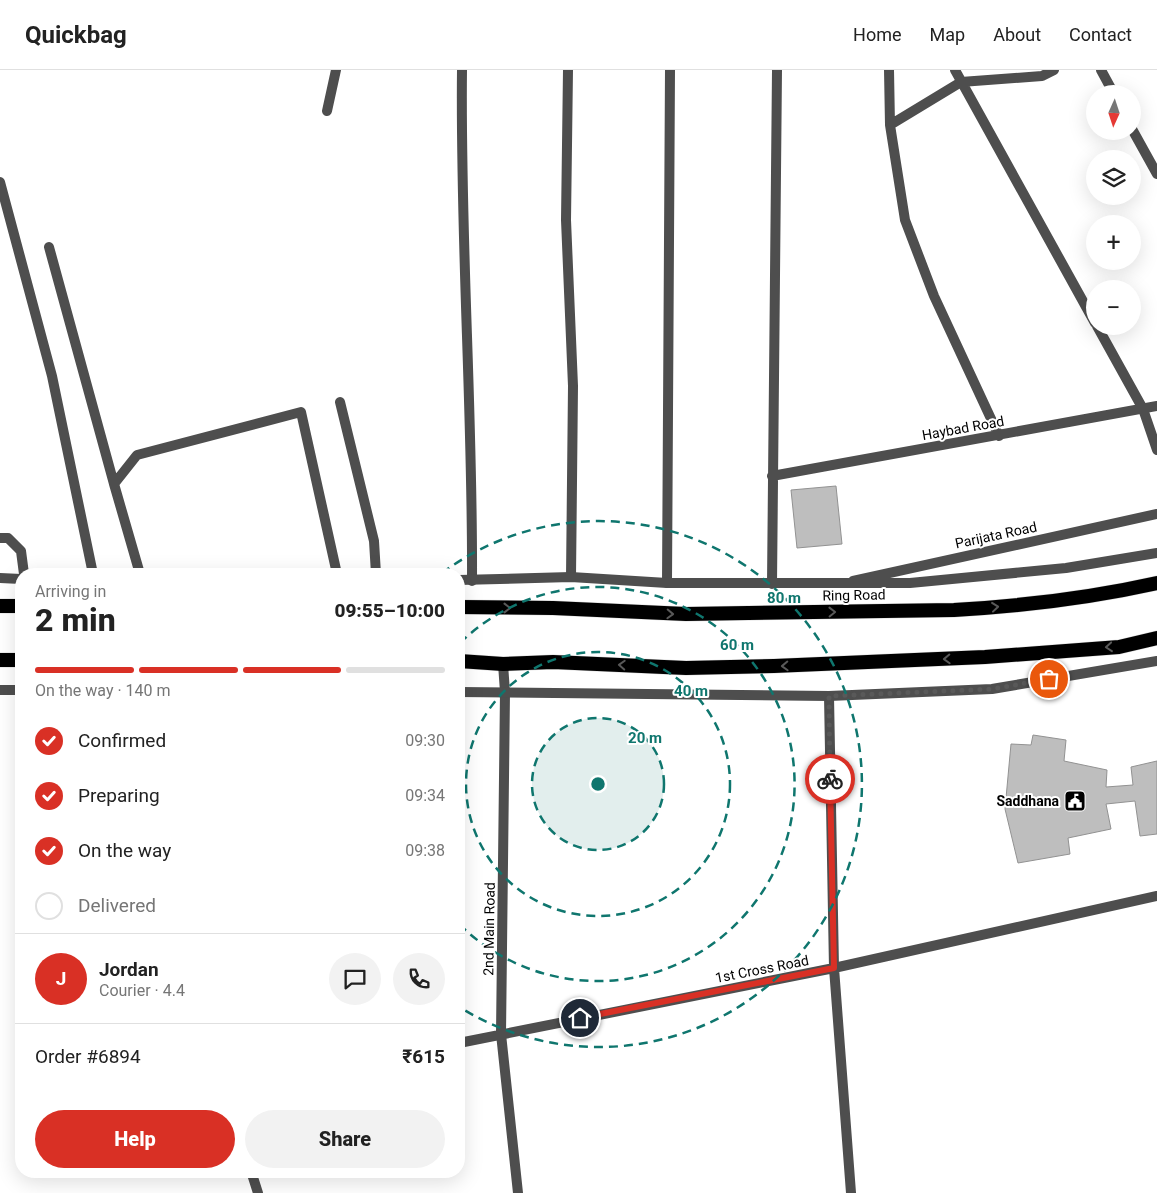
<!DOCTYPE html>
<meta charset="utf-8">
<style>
:root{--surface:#fff;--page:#f2f2f2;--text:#222;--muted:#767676;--line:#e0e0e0;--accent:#d93025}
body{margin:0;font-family:Roboto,sans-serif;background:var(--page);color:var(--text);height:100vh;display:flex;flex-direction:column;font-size:19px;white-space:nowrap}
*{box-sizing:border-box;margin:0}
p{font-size:16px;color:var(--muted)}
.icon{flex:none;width:28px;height:28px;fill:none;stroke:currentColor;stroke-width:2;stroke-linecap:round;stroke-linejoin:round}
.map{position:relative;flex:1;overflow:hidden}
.details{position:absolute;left:15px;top:498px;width:450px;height:610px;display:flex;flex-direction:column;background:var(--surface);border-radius:20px;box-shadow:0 5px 20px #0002}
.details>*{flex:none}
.needle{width:32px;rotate:183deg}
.fabs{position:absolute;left:1086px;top:15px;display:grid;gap:10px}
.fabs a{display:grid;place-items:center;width:55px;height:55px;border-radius:50%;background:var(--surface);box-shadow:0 5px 20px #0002;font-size:25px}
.pin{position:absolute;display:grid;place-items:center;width:42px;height:42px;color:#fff;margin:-21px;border:2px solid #fff;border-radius:50%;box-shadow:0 1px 5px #0007}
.courier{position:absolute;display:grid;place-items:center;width:50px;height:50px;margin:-25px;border:4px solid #d93025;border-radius:50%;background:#fff;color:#222;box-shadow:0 1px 6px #0007}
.summary em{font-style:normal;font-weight:800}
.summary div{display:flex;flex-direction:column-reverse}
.summary{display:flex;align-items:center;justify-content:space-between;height:85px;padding:0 20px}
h1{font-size:32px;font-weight:800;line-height:38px}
.bar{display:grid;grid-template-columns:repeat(4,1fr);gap:8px 5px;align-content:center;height:60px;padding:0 20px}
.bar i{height:6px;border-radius:4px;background:var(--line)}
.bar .on{background:var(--accent)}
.bar p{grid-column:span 4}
.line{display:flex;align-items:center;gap:12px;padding:0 20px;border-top:1px solid var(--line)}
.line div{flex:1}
.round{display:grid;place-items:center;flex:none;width:52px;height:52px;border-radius:26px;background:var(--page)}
ol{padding:0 20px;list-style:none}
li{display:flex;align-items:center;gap:15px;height:55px}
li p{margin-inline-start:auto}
li .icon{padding:5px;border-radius:50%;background:var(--accent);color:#fff;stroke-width:4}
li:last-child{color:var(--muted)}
li i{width:28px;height:28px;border:2px solid var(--line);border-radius:50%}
.action{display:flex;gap:10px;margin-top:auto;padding:10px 20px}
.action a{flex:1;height:58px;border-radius:30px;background:var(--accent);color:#fff;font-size:20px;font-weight:800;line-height:58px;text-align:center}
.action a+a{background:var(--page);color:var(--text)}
header{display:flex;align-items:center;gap:30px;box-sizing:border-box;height:70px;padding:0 25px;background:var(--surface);border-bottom:1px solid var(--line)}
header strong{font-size:24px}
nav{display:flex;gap:28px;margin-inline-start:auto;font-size:18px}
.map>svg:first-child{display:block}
</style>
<header>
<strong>Quickbag</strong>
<nav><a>Home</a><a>Map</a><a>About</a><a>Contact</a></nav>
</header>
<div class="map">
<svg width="1157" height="1123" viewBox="0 0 1157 1123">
<rect width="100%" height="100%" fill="#fff"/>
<path fill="#bebebe" stroke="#929292" d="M 836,416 L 842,474 L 797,478 L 791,420 Z
M 1033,665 L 1066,670 L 1064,691 L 1107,700 L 1106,717 L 1133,715 L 1131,697 L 1157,691 L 1157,764 L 1140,766 L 1135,731 L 1106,734 L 1111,759 L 1068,768 L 1070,784 L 1018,793 L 1005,739 L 1011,674 L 1031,675 Z"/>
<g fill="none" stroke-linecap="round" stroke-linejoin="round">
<g stroke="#dbdbdb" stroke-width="15">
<path id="trunk" d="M 0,536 L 21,536
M 459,537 L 553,538 L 686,544 L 954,540 C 1022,536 1090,528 1157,513
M 0,590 L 21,590
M 459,591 L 503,594 L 553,592 L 686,598 L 774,596 L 985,587 L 1119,577 L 1157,568"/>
</g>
<path stroke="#4e4e4e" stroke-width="10" d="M 49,177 L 114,414
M 340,332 L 374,471 L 376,504
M 0,468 L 8,468 L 21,481 L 24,504
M 140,504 L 114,414 L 137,385 L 301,342 L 337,504"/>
<path stroke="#4e4e4e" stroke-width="10" d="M 462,0 C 460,170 473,340 472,511
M 568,0 L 566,150 L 573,316 L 571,507
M 889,0 L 890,55 L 905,150 L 934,226 L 999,366
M 955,0 L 1095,253
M 1101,0 L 1114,24
M 327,41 L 336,0
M 890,55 L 961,12 L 1042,6 L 1054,0
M 1132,59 L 1157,104
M 0,112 L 52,306 L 93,504
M 1097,256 L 1143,339 L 1157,380
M 772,406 L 1157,336
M 853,511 L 1157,444
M 667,513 L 670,0
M 772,514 L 777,0
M 503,594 L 505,622 L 501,964 L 518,1123
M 829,626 L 834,898 L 851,1123
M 459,973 L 834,898 L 1157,826
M 251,1101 L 258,1123"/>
<path stroke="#4e4e4e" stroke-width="10" d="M 0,508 L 21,509
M 459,510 L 571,507 L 667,513 L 910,513 L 1066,498 L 1157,483
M 0,620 L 21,620
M 459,622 L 829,626 L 992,619 L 1157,591"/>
<use href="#trunk" stroke="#000" stroke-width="14"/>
</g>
<defs><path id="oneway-chevron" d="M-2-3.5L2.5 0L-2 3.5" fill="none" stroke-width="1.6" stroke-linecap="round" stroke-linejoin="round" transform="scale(1.25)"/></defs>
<g stroke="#595959">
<use href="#oneway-chevron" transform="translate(995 537) rotate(-6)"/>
<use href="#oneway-chevron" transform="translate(507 538)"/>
<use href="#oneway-chevron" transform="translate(832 542) rotate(-1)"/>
<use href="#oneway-chevron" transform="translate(670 544) rotate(2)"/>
<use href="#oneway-chevron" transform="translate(1109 577) rotate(175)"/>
<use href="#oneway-chevron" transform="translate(947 589) rotate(178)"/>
<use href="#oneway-chevron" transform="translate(622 595) rotate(-177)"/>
<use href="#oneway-chevron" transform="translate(785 596) rotate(178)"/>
</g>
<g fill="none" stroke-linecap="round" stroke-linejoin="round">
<path stroke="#595959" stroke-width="5" stroke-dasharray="0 9" d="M 830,709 L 829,626 L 992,619 L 1049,609"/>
<path stroke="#d93025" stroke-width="6" d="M 580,948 L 834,898 L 830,709"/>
</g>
<circle cx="598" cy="714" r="66" fill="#0f766e" fill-opacity=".12"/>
<g fill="none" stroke="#0f766e" stroke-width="2.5" stroke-dasharray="9 6">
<circle cx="598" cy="714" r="66"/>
<circle cx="598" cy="714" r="132"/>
<path d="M460 573A197 197 0 1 1 460 855"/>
<path d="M442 503A263 263 0 1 1 461 938"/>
</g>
<defs>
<g id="civic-square" transform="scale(1.125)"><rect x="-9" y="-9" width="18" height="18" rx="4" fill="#000" stroke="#fff"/><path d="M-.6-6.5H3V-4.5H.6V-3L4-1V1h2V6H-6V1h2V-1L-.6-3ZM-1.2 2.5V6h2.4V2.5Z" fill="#fff"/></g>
</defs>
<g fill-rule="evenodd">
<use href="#civic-square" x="1075" y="731"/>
</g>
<g text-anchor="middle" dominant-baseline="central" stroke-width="4" stroke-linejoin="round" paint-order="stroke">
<g font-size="14" fill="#000" stroke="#fff">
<text transform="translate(963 358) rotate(-10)">Haybad Road</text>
<text transform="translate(996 465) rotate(-12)">Parijata Road</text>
<text transform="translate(854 525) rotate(-1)">Ring Road</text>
<text transform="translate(489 859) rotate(-89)">2nd Main Road</text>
<text transform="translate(762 899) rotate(-11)">1st Cross Road</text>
</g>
<g font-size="14" font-weight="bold" fill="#000" stroke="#fff" text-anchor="end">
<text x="1059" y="731">Saddhana</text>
</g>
</g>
<circle cx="598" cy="714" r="8" fill="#0f766e" stroke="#fff" stroke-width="2.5"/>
<g font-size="15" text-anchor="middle" font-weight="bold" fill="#0f766e" stroke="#fff" stroke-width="4" stroke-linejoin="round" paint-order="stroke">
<text x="784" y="533">80 m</text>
<text x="737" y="580">60 m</text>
<text x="691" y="626">40 m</text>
<text x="645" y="673">20 m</text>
</g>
</svg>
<div class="fabs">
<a><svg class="needle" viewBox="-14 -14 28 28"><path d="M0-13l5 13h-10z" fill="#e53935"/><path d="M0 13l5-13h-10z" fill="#767676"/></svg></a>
<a><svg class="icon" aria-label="layers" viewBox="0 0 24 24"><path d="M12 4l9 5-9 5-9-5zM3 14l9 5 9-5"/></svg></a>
<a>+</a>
<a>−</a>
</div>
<div class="pin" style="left:1049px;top:609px;background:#ea580c"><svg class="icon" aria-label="bag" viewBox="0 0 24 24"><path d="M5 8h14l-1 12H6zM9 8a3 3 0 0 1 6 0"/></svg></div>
<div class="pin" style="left:580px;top:948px;background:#1f2937"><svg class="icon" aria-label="home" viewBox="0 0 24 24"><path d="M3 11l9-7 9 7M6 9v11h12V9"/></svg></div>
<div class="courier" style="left:830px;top:709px"><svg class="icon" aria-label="bike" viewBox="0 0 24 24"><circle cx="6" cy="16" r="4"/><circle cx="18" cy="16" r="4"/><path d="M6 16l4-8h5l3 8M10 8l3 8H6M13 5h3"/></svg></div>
<section class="details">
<div class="summary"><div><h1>2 min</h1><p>Arriving in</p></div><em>09:55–10:00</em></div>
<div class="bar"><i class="on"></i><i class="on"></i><i class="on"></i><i></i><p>On the way · 140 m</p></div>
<ol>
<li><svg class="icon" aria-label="check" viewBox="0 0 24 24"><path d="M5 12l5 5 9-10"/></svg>Confirmed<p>09:30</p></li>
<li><svg class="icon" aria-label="check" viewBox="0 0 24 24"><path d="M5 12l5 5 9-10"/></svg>Preparing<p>09:34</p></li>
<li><svg class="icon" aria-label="check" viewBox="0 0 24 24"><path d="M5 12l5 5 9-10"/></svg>On the way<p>09:38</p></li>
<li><i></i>Delivered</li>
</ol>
<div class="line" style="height:90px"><b class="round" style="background:var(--accent);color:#fff">J</b><div><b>Jordan</b><p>Courier · 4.4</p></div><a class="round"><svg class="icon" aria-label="chat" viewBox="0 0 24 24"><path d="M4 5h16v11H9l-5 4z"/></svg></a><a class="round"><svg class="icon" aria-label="phone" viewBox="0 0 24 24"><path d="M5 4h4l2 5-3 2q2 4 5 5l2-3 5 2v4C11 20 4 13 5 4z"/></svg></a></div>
<div class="line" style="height:65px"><div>Order #6894</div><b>₹615</b></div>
<div class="action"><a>Help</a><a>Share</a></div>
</section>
</div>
